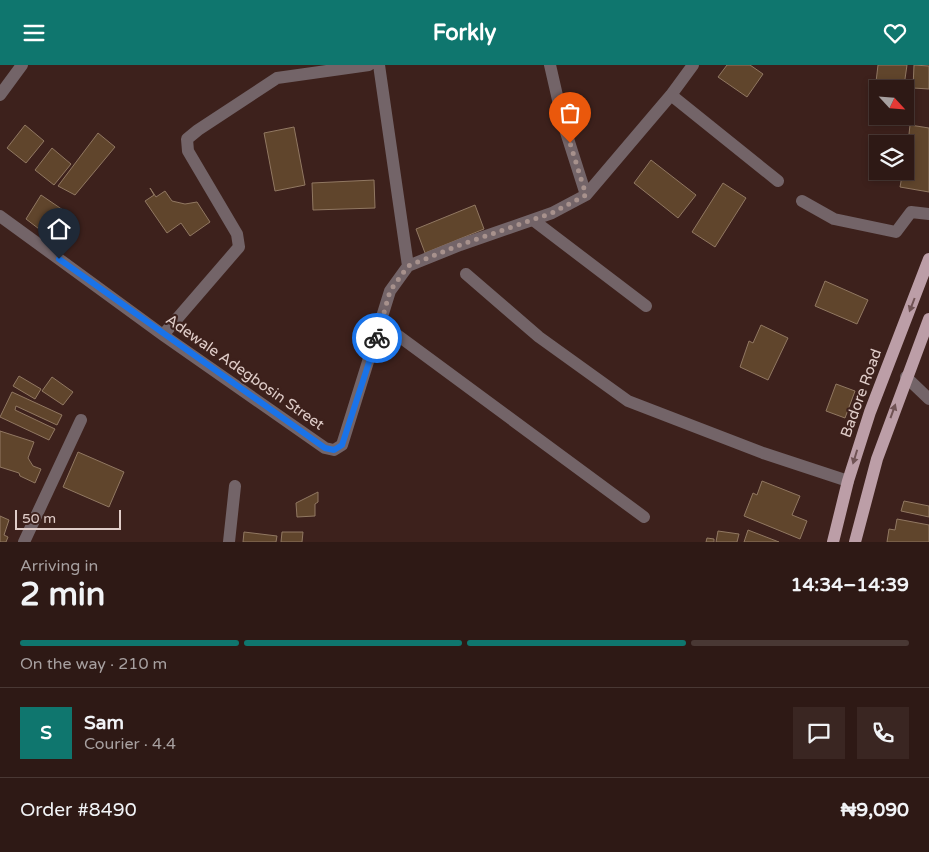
<!DOCTYPE html>
<meta charset="utf-8">
<style>
:root{--surface:#2e1915;--page:#3a2622;--text:#f1f3f6;--muted:#a7a0a0;--line:#493834;--accent:#0f766e}
body{margin:0;font-family:"Varela Round",sans-serif;background:var(--page);color:var(--text);height:100vh;display:flex;flex-direction:column;font-size:19px;white-space:nowrap}
*{box-sizing:border-box;margin:0}
p{font-size:16px;color:var(--muted)}
.icon{flex:none;width:28px;height:28px;fill:none;stroke:currentColor;stroke-width:2;stroke-linecap:round;stroke-linejoin:round}
.map{position:relative;height:477px;overflow:hidden}
.panel{display:flex;flex-direction:column;background:var(--surface);flex:1}
.panel>*{flex:none}
.needle{width:32px;rotate:116deg}
.controls{position:absolute;left:869px;top:15px;display:grid;gap:10px}
.controls a{display:grid;place-items:center;width:45px;height:45px;border-radius:0px;background:var(--surface);box-shadow:0 2px 8px #0003,0 0 0 1px var(--line);font-size:25px}
.scale{position:absolute;left:15px;bottom:12px;width:106px;box-sizing:border-box;padding-left:5px;border:2px solid #e0cdc9;border-top:0;font-size:14px;line-height:18px;white-space:nowrap;color:#e0cdc9;-webkit-text-stroke:4px #3d211c;paint-order:stroke}
.pin{position:absolute;display:grid;place-items:center;width:42px;height:42px;color:#fff;margin:-51px -21px;border-radius:50% 50% 50% 0;rotate:-45deg;box-shadow:0 0 5px #0007}
.pin .icon{rotate:45deg}
.courier{position:absolute;display:grid;place-items:center;width:50px;height:50px;margin:-25px;border:4px solid #1a73e8;border-radius:50%;background:#fff;color:#222;box-shadow:0 1px 6px #0007}
.head em{font-style:normal;font-weight:700}
.head div{display:flex;flex-direction:column-reverse}
.head{display:flex;align-items:center;justify-content:space-between;height:85px;padding:0 20px}
h1{font-size:32px;font-weight:700;line-height:38px}
.bar{display:grid;grid-template-columns:repeat(4,1fr);gap:8px 5px;align-content:center;height:60px;padding:0 20px}
.bar i{height:6px;border-radius:4px;background:var(--line)}
.bar .active{background:var(--accent)}
.bar p{grid-column:span 4}
.line{display:flex;align-items:center;gap:12px;padding:0 20px;border-top:1px solid var(--line)}
.line div{flex:1}
.round{display:grid;place-items:center;flex:none;width:52px;height:52px;border-radius:0px;background:var(--page)}
header{display:flex;justify-content:space-between;align-items:center;height:65px;padding:0 20px;background:var(--accent);color:#fff;font-size:22px;font-weight:700}
.map>svg:first-child{display:block}
</style>
<header><svg class="icon" aria-label="menu" viewBox="0 0 24 24"><path d="M4 6h16M4 12h16M4 18h16"/></svg>Forkly<svg class="icon" aria-label="heart" viewBox="0 0 24 24"><path d="M12 20l-8-8c-3-5 5-10 8-4 3-6 11-1 8 4z"/></svg></header>
<div class="map">
<svg width="929" height="477" viewBox="0 0 929 477">
<rect width="100%" height="100%" fill="#3d211c"/>
<path fill="#60452c" stroke="#917862" d="M 727,0 L 750,0 L 763,9 L 747,32 L 718,12 Z
M 878,0 L 907,0 L 904,21 L 876,17 Z
M 914,0 L 929,1 L 929,24 L 913,23 Z
M 25,60 L 44,76 L 26,98 L 7,83 Z
M 910,60 L 929,63 L 929,127 L 900,122 L 903,106 L 905,106 Z
M 294,62 L 305,120 L 275,126 L 264,68 Z
M 98,68 L 115,82 L 75,130 L 58,121 Z
M 52,83 L 71,99 L 54,120 L 35,105 Z
M 651,95 L 696,130 L 678,153 L 634,118 Z
M 374,115 L 375,143 L 313,145 L 312,118 Z
M 723,118 L 746,133 L 715,182 L 692,167 Z
M 150,123 L 156,132 L 165,126 L 172,136 L 185,139 L 197,137 L 210,157 L 190,171 L 181,158 L 167,168 L 145,136 L 154,130 Z
M 41,130 L 63,145 L 43,167 L 26,154 Z
M 475,140 L 484,164 L 425,188 L 416,164 Z
M 825,216 L 868,235 L 857,259 L 815,241 Z
M 761,260 L 788,273 L 768,315 L 740,302 L 749,276 L 753,278 Z
M 19,311 L 41,324 L 35,334 L 13,321 Z
M 52,312 L 73,327 L 63,340 L 42,326 Z
M 836,319 L 855,326 L 845,353 L 826,346 Z
M 12,327 L 62,350 L 57,360 L 16,341 L 15,345 L 55,364 L 49,375 L 0,352 Z
M 0,366 L 34,377 L 28,393 L 33,401 L 41,404 L 35,418 L 20,411 L 19,408 L 0,402 Z
M 78,387 L 124,407 L 109,442 L 63,422 Z
M 762,416 L 800,431 L 792,450 L 807,456 L 800,474 L 744,451 L 753,428 L 757,430 Z
M 318,427 L 318,437 L 315,439 L 315,451 L 297,452 L 296,438 Z
M 904,436 L 929,441 L 929,452 L 901,446 Z
M 0,451 L 9,455 L 4,470 L 8,472 L 6,477 L 0,477 Z
M 897,454 L 929,460 L 929,477 L 887,477 L 889,464 L 895,465 Z
M 748,465 L 779,477 L 744,477 Z
M 718,466 L 739,469 L 737,477 L 716,477 Z
M 244,467 L 277,471 L 276,477 L 243,477 Z
M 282,467 L 303,467 L 302,477 L 281,477 Z
M 707,473 L 714,474 L 714,477 L 706,477 Z"/>
<g fill="none" stroke-linecap="round" stroke-linejoin="round">
<path stroke="#736468" stroke-width="12" d="M 379,0 L 408,201
M 550,0 L 564,61 L 586,130
M 0,30 L 22,0
M 671,30 L 778,116
M 802,136 L 834,154 L 896,167 L 911,147 L 929,149
M 0,151 L 163,270 L 325,383 L 334,385 L 342,380 L 390,226 L 408,201 L 460,180 L 552,148 L 586,130 L 671,30 L 693,0
M 533,155 L 646,241
M 466,209 L 539,272 L 628,336 L 763,388 L 848,416
M 381,258 L 644,452
M 163,270 L 239,182 L 237,169 L 188,86 L 187,74 L 198,65 L 277,13 L 369,0
M 906,312 L 929,334
M 24,477 L 81,355
M 229,477 L 235,421"/>
<path stroke="#bc9ea7" stroke-width="12" d="M 833,477 L 848,416 L 870,347 L 929,194
M 855,477 L 877,394 L 929,254"/>
</g>
<defs><path id="oneway-solid" d="M-6-.8H1V-3.2L6.5 0L1 3.2V.8H-6Z" transform="scale(1.25)"/></defs>
<g fill="#705354">
<use href="#oneway-solid" transform="translate(912 240) rotate(111)"/>
<use href="#oneway-solid" transform="translate(893 346) rotate(-70)"/>
<use href="#oneway-solid" transform="translate(855 392) rotate(107)"/>
</g>
<g fill="none" stroke-linecap="round" stroke-linejoin="round">
<path stroke="#a7918c" stroke-width="5" stroke-dasharray="0 9" d="M 377,273 L 390,226 L 408,201 L 460,180 L 552,148 L 586,130 L 570,78"/>
<path stroke="#1a73e8" stroke-width="6" d="M 59,194 L 325,383 L 334,385 L 342,380 L 377,273"/>
</g>
<g text-anchor="middle" dominant-baseline="central" stroke-width="4.5" stroke-linejoin="round" paint-order="stroke">
<g font-size="15" fill="#e0cdc9" stroke="#3d211c">
<text transform="translate(245 307) rotate(35)">Adewale Adegbosin Street</text>
<text transform="translate(861 328) rotate(-70)">Badore Road</text>
</g>
</g>
</svg>
<div class="controls">
<a><svg class="needle" viewBox="-14 -14 28 28"><path d="M0-13l5 13h-10z" fill="#e53935"/><path d="M0 13l5-13h-10z" fill="#a7a0a0"/></svg></a>
<a><svg class="icon" aria-label="layers" viewBox="0 0 24 24"><path d="M12 4l9 5-9 5-9-5zM3 14l9 5 9-5"/></svg></a>
</div>
<div class="scale">50 m</div>
<div class="pin" style="left:570px;top:78px;background:#ea580c"><svg class="icon" aria-label="bag" viewBox="0 0 24 24"><path d="M5 8h14l-1 12H6zM9 8a3 3 0 0 1 6 0"/></svg></div>
<div class="pin" style="left:59px;top:194px;background:#1f2937"><svg class="icon" aria-label="home" viewBox="0 0 24 24"><path d="M3 11l9-7 9 7M6 9v11h12V9"/></svg></div>
<div class="courier" style="left:377px;top:273px"><svg class="icon" aria-label="bike" viewBox="0 0 24 24"><circle cx="6" cy="16" r="4"/><circle cx="18" cy="16" r="4"/><path d="M6 16l4-8h5l3 8M10 8l3 8H6M13 5h3"/></svg></div>
</div>
<section class="panel">
<div class="head"><div><h1>2 min</h1><p>Arriving in</p></div><em>14:34–14:39</em></div>
<div class="bar"><i class="active"></i><i class="active"></i><i class="active"></i><i></i><p>On the way · 210 m</p></div>
<div class="line" style="height:90px"><b class="round" style="background:var(--accent);color:#fff">S</b><div><b>Sam</b><p>Courier · 4.4</p></div><a class="round"><svg class="icon" aria-label="chat" viewBox="0 0 24 24"><path d="M4 5h16v11H9l-5 4z"/></svg></a><a class="round"><svg class="icon" aria-label="phone" viewBox="0 0 24 24"><path d="M5 4h4l2 5-3 2q2 4 5 5l2-3 5 2v4C11 20 4 13 5 4z"/></svg></a></div>
<div class="line" style="height:65px"><div>Order #8490</div><b>₦9,090</b></div>
</section>
